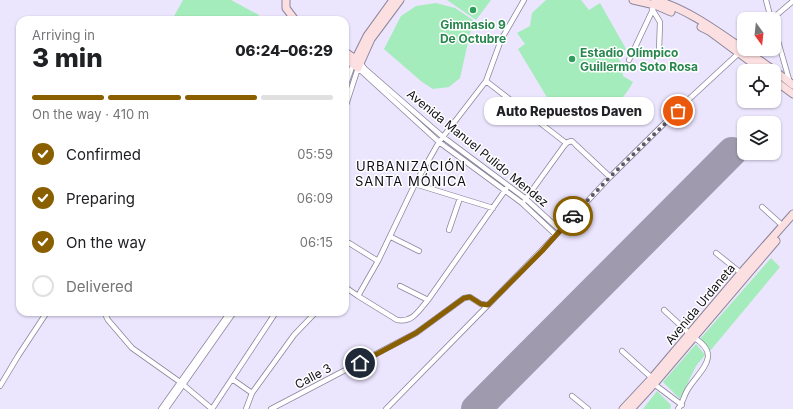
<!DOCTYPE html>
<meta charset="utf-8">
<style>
:root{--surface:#fff;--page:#f6f6f6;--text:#202124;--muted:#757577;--line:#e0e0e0;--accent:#895f00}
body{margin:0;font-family:Inter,sans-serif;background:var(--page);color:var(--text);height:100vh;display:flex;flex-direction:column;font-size:15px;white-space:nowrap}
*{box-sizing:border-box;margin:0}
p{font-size:13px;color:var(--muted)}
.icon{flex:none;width:22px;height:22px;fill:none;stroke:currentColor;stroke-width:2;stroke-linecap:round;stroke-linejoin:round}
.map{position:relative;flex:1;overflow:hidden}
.drawer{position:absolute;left:16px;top:16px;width:333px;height:300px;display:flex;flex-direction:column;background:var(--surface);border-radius:12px;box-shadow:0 1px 3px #0004}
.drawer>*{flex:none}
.needle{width:26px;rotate:165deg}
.fabs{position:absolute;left:737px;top:12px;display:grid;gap:8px}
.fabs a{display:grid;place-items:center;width:44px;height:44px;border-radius:8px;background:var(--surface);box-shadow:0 1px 3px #0004;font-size:20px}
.pin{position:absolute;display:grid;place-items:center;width:34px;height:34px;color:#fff;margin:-17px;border:2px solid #fff;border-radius:50%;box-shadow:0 1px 4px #0007}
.courier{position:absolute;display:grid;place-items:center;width:40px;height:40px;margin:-20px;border:3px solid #895f00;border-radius:50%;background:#fff;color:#222;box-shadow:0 1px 5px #0007}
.bubble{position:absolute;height:28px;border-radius:12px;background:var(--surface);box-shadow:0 1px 3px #0004;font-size:13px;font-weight:800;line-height:28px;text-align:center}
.headline em{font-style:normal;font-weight:800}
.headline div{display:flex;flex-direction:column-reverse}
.headline{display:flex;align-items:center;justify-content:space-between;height:68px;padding:0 16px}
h1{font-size:26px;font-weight:800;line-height:30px}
.bar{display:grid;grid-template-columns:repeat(4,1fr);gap:6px 4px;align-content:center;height:48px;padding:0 16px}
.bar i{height:5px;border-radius:3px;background:var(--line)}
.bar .active{background:var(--accent)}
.bar p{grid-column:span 4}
ol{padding:0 16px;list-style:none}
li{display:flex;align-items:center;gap:12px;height:44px}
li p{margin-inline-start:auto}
li .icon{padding:4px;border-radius:50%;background:var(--accent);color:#fff;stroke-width:4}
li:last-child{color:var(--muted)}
li i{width:22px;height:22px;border:2px solid var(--line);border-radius:50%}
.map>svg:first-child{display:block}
</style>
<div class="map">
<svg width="793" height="409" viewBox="0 0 793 409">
<rect width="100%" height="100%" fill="#ebe5fe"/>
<path fill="#a4ecbb" d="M 183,0 L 231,0 L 259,15 L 257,20 L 172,20 Z
M 447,0 L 491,0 L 476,20 Z
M 546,0 L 581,0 L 589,10 L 600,3 L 626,49 L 616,55 L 622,64 L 623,76 L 633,82 C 630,87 627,93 622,98 C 609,111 580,121 564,108 C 562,106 560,103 558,101 L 551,104 L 518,49 L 525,44 L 517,33 L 530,26 L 532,13 Z
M 436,3 L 455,8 L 473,20 L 460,78 L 449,87 L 433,89 L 422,82 L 384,49 L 401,16 L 416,6 Z
M 771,258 L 780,267 L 710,351 L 707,345 L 700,339 Z
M 696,344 L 705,355 L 696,366 L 680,399 L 663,382 Z
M 657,391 L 671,405 L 670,409 L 643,409 Z"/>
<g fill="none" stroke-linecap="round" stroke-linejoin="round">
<path stroke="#9f9aae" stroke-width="30" d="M 476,409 L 732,152"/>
<g stroke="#8b859c" stroke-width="6">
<path id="street" d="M 766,0 L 771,19
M 652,9 L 660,22 L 659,51
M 772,19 L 793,1
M 774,27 L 790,83
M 629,60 L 655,5
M 360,63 L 365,69 L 443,137 L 526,199 L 560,230
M 486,81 L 566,143
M 345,87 L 353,64
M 345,108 L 358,68 L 439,142 L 522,203 L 556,235
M 415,184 L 493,208
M 525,200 L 564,146 L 568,142 L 572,141 L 576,145 L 610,177
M 762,207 L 783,226
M 449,230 L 460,198
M 391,237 L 419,251
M 349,243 L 378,261
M 716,253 L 741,273
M 400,286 L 428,300
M 345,287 L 358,296 L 397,320 C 413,323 419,310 428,300 L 506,189
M 358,296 L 378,261 L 415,184 L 439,142 L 486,81 L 501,40 L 524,0
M 664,310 L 693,337 C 723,355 701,369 688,389 C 684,395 683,403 678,409
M 104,312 L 108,320 L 132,348 L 180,382 L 212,409
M 622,351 L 652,378
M 232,379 L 252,393
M 654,384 L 682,405
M 0,386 L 18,356 L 47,312
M 572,396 L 588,409
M 161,409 L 230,312
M 166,409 L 234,312
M 212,409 L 276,312
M 246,409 L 252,393 L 294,335 L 316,312
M 271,409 L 416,333 L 464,298 L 470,297 L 481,304 L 488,305
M 386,409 L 541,251 L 610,177 L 687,101 L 740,52"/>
</g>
<g stroke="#8b859c" stroke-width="9">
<path id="secondary" d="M 286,0 L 286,8 L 295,20
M 633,0 L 655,5 L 671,12
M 655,0 C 686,8 717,31 743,49 C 760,60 777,72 793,85
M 701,27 L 709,31 L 763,71
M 345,52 L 358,61
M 345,58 L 358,68 L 371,39 L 400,0
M 353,64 L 367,36 L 393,0
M 774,80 L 793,94
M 623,409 L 652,378 L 741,273 L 793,214
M 631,409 L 654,384 L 776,241"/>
</g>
<use href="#street" stroke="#fff" stroke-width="4.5"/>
<use href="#secondary" stroke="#fce0e1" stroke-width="7"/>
</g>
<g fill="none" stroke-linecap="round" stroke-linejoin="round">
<path stroke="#5c5967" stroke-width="4" stroke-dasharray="0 7.2" d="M 573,216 L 610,177 L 678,111"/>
<path stroke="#895f00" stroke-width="5" d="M 360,363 L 416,333 L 464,298 L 470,297 L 481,304 L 488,305 L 542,251 L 573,216"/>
</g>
<g fill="#2e9e5b" stroke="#fff" stroke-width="1.5">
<circle cx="473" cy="10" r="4"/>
<circle cx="572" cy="59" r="4"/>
</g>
<g text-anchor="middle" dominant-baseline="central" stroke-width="3" stroke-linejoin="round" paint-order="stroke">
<g font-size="12" font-weight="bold" fill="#27864d" stroke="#fff">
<text x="473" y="24">Gimnasio 9<tspan x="473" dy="14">De Octubre</tspan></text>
<text x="580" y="52" text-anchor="start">Estadio Olímpico<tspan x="580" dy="14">Guillermo Soto Rosa</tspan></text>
</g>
<g font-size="12" fill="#0f0d15" stroke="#fff">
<text transform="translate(478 148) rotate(39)">Avenida Manuel Pulido Mendez</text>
<text transform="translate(700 304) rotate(-50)">Avenida Urdaneta</text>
<text transform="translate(313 376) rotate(-28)">Calle 3</text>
</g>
<g font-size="13" letter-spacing="1" fill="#0f0d15" stroke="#fff">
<text x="411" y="166">URBANIZACIÓN<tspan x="411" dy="15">SANTA MÓNICA</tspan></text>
</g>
</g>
</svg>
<div class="fabs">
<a><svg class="needle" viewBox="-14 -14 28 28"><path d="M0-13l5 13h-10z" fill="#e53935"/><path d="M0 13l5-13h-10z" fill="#757577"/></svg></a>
<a><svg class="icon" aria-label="locate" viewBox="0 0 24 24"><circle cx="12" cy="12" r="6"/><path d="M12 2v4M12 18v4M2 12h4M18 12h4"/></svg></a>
<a><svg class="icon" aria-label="layers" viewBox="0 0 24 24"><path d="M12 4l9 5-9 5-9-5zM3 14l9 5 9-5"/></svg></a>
</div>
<div class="pin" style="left:678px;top:111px;background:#ea580c"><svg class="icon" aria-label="bag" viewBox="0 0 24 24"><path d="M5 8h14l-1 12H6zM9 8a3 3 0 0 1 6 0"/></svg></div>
<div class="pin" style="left:360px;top:363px;background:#1f2937"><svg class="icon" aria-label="home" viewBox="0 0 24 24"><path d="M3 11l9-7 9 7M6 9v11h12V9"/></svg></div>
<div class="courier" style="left:573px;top:216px"><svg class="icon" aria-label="car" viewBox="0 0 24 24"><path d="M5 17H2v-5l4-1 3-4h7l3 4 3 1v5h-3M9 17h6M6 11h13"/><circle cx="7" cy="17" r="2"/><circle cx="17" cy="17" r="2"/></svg></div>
<div class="bubble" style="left:484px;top:97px;width:170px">Auto Repuestos Daven</div>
<section class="drawer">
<div class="headline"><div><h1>3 min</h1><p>Arriving in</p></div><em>06:24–06:29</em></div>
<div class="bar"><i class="active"></i><i class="active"></i><i class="active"></i><i></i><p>On the way · 410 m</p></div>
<ol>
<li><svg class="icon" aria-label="check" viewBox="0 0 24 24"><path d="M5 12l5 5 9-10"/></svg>Confirmed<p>05:59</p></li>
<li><svg class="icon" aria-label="check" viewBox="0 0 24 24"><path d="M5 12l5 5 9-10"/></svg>Preparing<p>06:09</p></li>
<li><svg class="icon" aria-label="check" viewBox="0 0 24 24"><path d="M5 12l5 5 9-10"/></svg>On the way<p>06:15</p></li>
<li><i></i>Delivered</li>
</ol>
</section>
</div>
